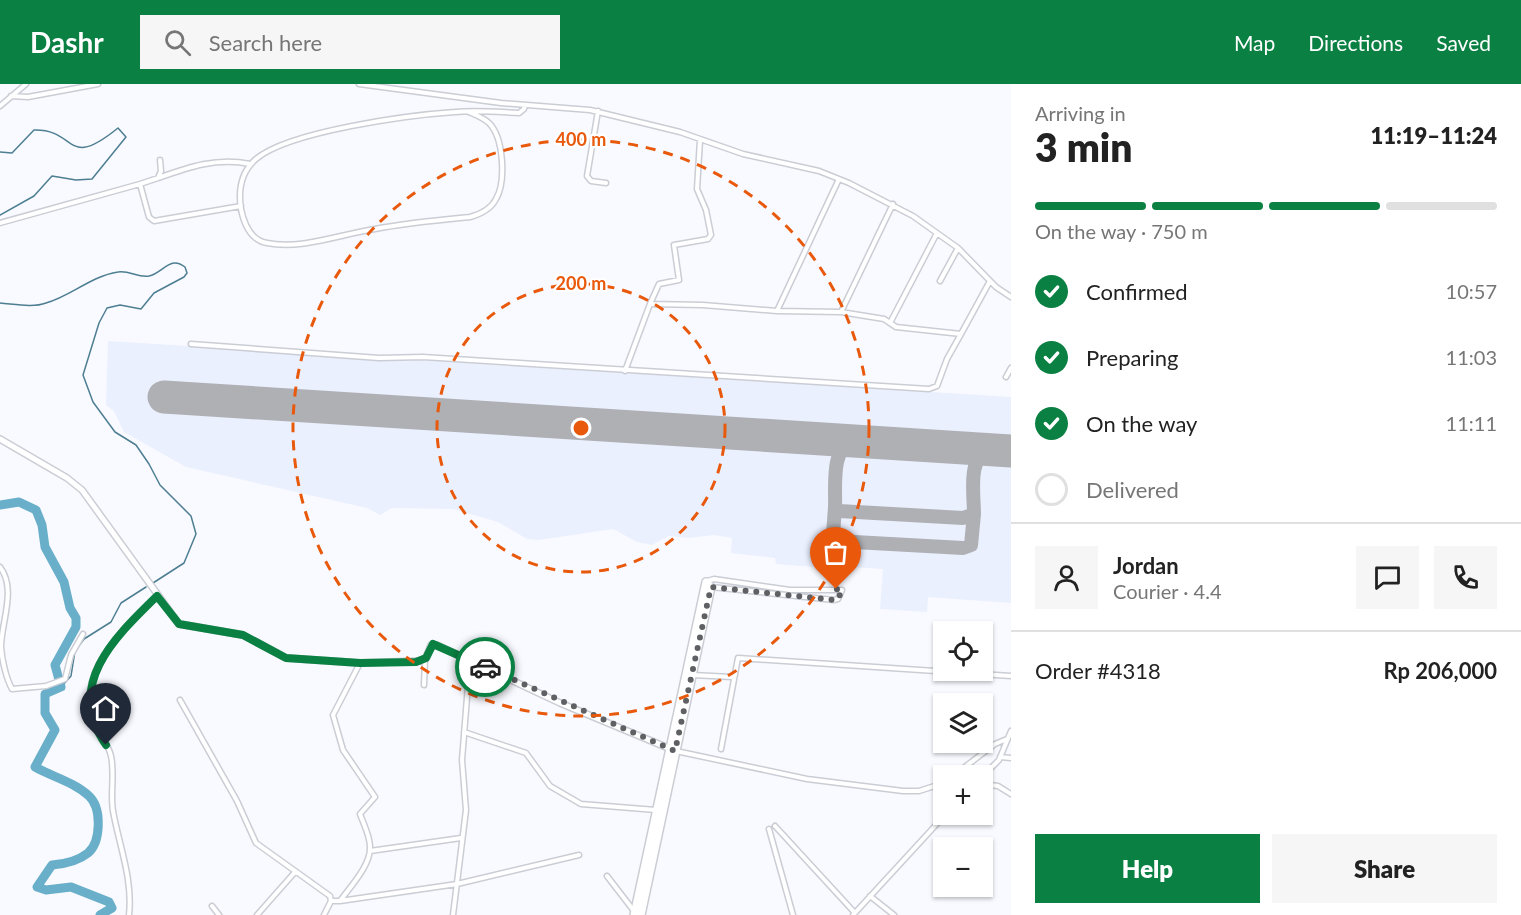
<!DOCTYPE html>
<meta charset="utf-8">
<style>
:root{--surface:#fff;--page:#f6f6f6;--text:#222;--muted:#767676;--line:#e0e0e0;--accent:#0b8043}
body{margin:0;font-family:Lato,sans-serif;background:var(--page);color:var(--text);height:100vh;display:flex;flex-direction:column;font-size:22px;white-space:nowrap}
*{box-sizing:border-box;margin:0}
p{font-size:20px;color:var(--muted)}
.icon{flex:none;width:33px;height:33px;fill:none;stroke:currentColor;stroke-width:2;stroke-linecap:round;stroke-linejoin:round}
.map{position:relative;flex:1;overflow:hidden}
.panel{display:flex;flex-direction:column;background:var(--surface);width:510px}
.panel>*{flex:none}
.controls{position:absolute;left:933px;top:537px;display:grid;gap:12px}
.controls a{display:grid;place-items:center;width:60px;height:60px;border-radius:0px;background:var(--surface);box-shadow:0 2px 4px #0004;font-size:30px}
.pin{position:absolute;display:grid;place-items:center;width:51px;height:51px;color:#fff;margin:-62px -26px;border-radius:50% 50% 50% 0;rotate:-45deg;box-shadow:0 0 6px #0007}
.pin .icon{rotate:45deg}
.courier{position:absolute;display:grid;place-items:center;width:60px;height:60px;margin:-30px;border:4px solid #0b8043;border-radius:50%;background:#fff;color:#222;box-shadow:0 2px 8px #0007}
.head em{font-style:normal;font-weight:800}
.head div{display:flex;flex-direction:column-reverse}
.head{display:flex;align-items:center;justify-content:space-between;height:102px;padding:0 24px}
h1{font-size:39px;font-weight:800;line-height:45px}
.bar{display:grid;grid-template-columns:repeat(4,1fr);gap:9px 6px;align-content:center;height:72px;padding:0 24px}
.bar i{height:8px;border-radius:4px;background:var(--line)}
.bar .selected{background:var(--accent)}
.bar p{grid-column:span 4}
.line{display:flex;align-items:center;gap:15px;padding:0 24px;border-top:2px solid var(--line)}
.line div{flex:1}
.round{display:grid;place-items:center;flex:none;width:63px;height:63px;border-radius:0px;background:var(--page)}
ol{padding:0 24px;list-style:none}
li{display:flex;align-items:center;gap:18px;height:66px}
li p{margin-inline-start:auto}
li .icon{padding:6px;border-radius:50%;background:var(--accent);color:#fff;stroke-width:4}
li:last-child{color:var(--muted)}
li i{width:33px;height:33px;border:3px solid var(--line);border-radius:50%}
.action{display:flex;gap:12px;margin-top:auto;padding:12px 24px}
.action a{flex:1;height:69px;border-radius:0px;background:var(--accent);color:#fff;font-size:24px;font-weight:800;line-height:69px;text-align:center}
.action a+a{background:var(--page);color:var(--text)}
header{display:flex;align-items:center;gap:36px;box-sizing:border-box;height:84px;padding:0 30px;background:var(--accent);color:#fff}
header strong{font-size:28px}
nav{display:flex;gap:33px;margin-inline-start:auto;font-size:21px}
.search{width:420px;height:54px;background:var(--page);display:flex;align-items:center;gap:15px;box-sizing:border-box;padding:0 21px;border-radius:0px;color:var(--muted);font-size:22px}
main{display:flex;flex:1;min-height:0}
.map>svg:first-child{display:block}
</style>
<header>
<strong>Dashr</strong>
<div class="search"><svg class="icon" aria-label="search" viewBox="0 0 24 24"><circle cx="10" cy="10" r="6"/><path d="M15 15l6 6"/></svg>Search here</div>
<nav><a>Map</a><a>Directions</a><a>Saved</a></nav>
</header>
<main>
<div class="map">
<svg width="1011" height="831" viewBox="0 0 1011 831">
<rect width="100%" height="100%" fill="#f9faff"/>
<path fill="#ebf0ff" d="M 108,257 L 1011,313 L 1011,519 L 928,513 L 927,528 L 880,525 L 883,485 L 850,483 L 849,488 L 839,487 L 838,492 L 831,492 L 831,487 L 816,486 L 815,483 L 776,480 L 775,474 L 731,469 L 732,454 L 714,451 L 689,454 L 669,452 L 652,461 L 637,458 L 613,445 L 539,456 L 527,455 L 498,438 L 453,425 L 392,424 L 380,431 L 367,424 L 186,383 L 124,348 L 114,327 L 106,321 Z"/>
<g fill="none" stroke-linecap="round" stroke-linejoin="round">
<path stroke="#4d7e91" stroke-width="1.5" d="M 0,68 L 12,69 L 34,46 C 78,45 65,87 118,44 L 126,53 L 92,95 L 76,96 L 52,92 L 34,112 L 0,131
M 0,219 C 14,220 33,224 46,219 C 71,212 91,192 118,188 C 129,186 138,194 149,192 C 163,189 170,171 185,183 L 187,189 L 184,193 L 154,209 L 141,225 L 120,221 L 107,224 L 99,239 L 83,291 L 93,318 L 115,348 L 136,361 L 149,380 L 160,401 L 191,432 L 196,450 L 184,479 L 153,499
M 61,603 L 71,592 L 75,567 L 84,555 L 111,538 L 121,519 L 146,503"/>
<path stroke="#69afc9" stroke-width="9" d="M 0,421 L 19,418 L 36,426 L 42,441 L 45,463 L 64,498 L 70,524 L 76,534 L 76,543 L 55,581 L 61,603 L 45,610 L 45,629 L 55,646 L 35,683 C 53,693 74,698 89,712 C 102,724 101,758 88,769 C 78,777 65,780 52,781 L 37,803 L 46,806 L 71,803 L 109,818 L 112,824 L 100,831"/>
<path stroke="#afb0b4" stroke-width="14" d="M 824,355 L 833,359 L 839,369
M 963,364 L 972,370 L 975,377
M 835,423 L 839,427 L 963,434 L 974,430 L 971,461 L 963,464 L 836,457 L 833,451 Z
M 835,423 C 836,403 830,363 854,357
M 974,430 C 974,410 967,372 990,365"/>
<path stroke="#afb0b4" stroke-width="33" d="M 164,313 L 1011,367"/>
<g stroke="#cbcdd5" stroke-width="7">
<path id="minor" d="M 359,0 L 501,19 L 590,26 L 680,48 L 743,70 L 819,87 L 849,99 L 913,132 L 958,164 L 996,203 L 1011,213
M 11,12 L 28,13 L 98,0
M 0,22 L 26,0
M 598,27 L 587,92 L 591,97 L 606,99
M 469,28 C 476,31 484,34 489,39 C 504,54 506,98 496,115 C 491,125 481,130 470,133 C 439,136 406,139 375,145 C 341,150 301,166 267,159 C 250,156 244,140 241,125 C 238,106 241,88 256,75 C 289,47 410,31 455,28 C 476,26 498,28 519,29 L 524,25 L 525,21
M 700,56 L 697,105 L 706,126 L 711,151 L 708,155 L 674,161 L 679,196 L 659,200 L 650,220 L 703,221 L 777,227 L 839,95
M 158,94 C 189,83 217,73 250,80
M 140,100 L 158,94 L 161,87 L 160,76
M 0,139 L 140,100 L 149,133 L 154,137 L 241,122
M 940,197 L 958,164
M 777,227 L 841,228 L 884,235 L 896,243 L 961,250 L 990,197
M 841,228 L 893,120
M 890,239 L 937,149
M 191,260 L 379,274 L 423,273 L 929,305 L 937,302 L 947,275 L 961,250
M 625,287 L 650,220
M 1006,293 L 1011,284
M 0,483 C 17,505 1,539 1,563 C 2,576 6,594 12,605 L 46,602 L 65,595 L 71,571 L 83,550
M 707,497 L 714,495 L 790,506 L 842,506 L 838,515 L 834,516 L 711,503
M 692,591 L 732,593
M 424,601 L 425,575
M 180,616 L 237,717 L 256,759 L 330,812 L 331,817 L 324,831
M 464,648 L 526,669 L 550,702 L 581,720 L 656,726
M 721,665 L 738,574 L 1011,592
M 676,667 L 807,695 L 903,707 L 919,707 L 944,699
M 1000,673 L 1011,674
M 953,692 L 995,660 L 1007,655
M 982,693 L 999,676 L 1011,647
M 982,700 L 998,702 L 1011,710
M 775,742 L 855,829
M 769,745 L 793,831
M 370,767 L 461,754
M 607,792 L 634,827
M 870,812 L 894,831
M 331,817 L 340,817 C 350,803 371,781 370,763 C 370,752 364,741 360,730 L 375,713 L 343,666 L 333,631 L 360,579
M 340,817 L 457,800 L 579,771
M 212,822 L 219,831
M 129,831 C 133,795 119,761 113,727 C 110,709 115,690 111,672 C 108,657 94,646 91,631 C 80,583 126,542 157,512
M 257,831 L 295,788
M 453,831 L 466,726 L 462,676 L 470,576
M 853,831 L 946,730"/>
</g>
<g stroke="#cbcdd5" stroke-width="8">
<path id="tertiary" d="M 0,355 L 67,394 L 82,406 L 179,540 L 243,551 L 286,574 L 360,579 L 421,577 L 426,574 L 431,561 L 437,561 L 560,619 L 673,666"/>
</g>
<g stroke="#cbcdd5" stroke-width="10">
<path id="trunk" d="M 634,831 L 706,498
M 641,831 L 711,503 L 706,498"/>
</g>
<use href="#minor" stroke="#fff" stroke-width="4"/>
<use href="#tertiary" stroke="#fff" stroke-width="5"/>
<use href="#trunk" stroke="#fff" stroke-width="7"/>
</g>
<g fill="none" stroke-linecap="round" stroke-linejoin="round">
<path stroke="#5f6063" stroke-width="6" stroke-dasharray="0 10.8" d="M 485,583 L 675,667 L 711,503 L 834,516 L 838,515 L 842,506 L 836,505"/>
<path stroke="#0b8043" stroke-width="8" d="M 106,661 C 64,601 115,553 157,512 L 179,540 L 243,551 L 286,574 L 360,579 L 416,578 L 426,574 L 433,560 L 485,583"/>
</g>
<g fill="none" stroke="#e8590c" stroke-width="3" stroke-dasharray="10 8">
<circle cx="581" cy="344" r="144"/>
<circle cx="581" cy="344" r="288"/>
</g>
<circle cx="581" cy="344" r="9" fill="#e8590c" stroke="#fff" stroke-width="3"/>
<g font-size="18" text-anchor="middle" font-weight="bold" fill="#e8590c" stroke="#fff" stroke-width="4.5" stroke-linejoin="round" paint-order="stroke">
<text x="581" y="62">400 m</text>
<text x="581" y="206">200 m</text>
</g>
</svg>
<div class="controls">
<a><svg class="icon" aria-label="locate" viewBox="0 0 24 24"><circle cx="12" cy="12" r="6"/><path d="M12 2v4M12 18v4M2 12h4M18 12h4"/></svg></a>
<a><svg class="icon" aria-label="layers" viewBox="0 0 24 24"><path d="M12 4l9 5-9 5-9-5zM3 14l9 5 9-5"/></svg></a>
<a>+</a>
<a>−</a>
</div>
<div class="pin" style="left:836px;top:505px;background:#ea580c"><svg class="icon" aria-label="bag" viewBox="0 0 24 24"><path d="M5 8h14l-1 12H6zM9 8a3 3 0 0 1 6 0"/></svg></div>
<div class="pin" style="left:106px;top:661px;background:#1f2937"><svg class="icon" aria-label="home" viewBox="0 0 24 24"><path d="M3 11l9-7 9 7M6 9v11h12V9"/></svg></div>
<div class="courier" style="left:485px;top:583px"><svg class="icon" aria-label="car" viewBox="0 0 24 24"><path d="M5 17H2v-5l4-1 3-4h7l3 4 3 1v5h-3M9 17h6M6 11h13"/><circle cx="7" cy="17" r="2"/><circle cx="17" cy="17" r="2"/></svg></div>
</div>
<section class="panel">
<div class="head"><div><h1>3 min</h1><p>Arriving in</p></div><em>11:19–11:24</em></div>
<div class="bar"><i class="selected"></i><i class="selected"></i><i class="selected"></i><i></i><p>On the way · 750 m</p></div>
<ol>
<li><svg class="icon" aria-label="check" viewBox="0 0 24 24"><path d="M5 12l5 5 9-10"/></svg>Confirmed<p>10:57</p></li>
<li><svg class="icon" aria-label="check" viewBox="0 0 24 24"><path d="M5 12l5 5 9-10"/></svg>Preparing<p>11:03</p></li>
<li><svg class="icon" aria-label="check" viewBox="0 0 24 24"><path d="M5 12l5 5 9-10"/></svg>On the way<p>11:11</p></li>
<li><i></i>Delivered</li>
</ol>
<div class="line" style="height:108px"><a class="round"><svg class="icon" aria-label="person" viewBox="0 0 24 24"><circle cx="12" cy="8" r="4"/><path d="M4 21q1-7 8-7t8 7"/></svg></a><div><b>Jordan</b><p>Courier · 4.4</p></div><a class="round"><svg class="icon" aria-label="chat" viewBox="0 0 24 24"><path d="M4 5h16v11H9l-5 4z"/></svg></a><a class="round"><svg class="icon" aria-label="phone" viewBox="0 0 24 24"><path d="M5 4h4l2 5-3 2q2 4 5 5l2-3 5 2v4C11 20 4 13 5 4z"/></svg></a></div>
<div class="line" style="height:78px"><div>Order #4318</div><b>Rp 206,000</b></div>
<div class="action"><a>Help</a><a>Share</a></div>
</section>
</main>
